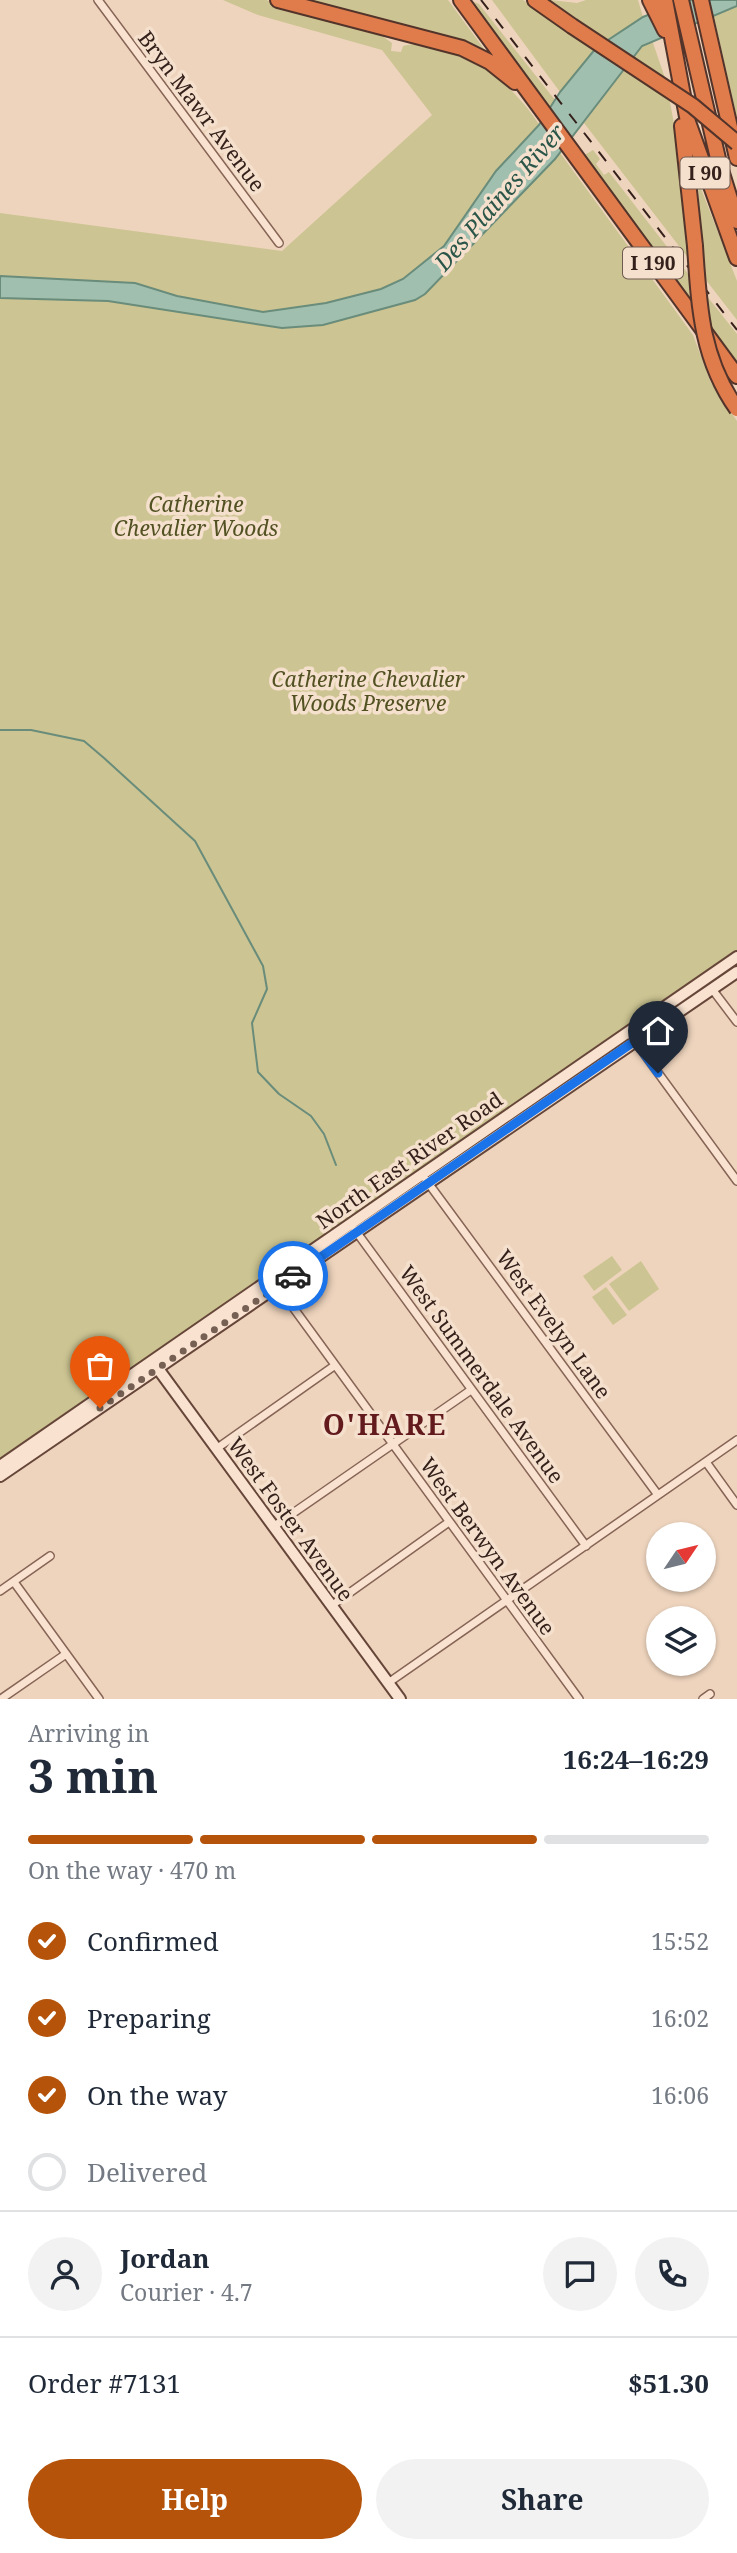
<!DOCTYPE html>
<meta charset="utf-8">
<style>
:root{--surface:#fff;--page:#f2f2f3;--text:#1f2937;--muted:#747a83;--line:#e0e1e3;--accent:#b45309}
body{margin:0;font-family:"Noto Serif",serif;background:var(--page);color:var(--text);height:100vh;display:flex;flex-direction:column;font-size:26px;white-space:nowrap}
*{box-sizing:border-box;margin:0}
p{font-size:23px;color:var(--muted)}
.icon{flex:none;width:38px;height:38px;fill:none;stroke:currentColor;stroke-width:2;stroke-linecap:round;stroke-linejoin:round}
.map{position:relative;height:1699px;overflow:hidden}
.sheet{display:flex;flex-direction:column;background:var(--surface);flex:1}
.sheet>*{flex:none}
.needle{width:46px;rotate:55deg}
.buttons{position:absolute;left:646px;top:1522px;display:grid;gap:14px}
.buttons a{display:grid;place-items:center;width:70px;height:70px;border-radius:50%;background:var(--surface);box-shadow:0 2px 5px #0004;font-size:35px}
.pin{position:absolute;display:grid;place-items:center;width:60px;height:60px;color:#fff;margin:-72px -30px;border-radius:50% 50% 50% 0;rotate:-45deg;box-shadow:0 0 7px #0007}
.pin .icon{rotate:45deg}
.courier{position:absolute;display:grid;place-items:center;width:70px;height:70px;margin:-35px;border:5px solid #1a73e8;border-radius:50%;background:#fff;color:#222;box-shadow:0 2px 9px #0007}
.overview em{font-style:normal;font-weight:700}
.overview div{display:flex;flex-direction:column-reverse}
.overview{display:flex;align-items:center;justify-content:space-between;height:119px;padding:0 28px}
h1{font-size:46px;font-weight:700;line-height:52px}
.bar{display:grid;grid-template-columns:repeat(4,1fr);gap:10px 7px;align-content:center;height:84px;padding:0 28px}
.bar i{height:9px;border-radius:5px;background:var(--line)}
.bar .current{background:var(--accent)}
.bar p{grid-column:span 4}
.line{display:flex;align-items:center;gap:18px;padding:0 28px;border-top:2px solid var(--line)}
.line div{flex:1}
.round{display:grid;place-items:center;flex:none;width:74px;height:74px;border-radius:37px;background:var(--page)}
ol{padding:0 28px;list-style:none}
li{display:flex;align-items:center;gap:21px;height:77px}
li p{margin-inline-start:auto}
li .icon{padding:7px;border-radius:50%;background:var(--accent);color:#fff;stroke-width:4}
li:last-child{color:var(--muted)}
li i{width:38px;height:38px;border:4px solid var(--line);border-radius:50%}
.cta{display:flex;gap:14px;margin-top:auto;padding:14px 28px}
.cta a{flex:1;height:80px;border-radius:42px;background:var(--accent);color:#fff;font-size:28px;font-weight:700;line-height:80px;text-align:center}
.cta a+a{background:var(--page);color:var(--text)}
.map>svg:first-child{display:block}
</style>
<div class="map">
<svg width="737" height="1699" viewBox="0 0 737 1699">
<rect width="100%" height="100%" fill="#eed4bd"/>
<path fill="#ccc492" d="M 223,0 L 266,0 L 378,33 L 392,43 L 391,51 L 401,52 L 403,46 C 453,35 498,72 528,109 L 693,335 L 711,383 L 737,421 L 737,953 L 0,1461 L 0,213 L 282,251 L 432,115 L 382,50 L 258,15 Z
M 296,0 L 448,0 L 487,53 L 430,32 Z
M 469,0 L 479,4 L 555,100 L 549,109 Z
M 492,0 L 523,0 L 596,48 L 560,92 Z
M 550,0 L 577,3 L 586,0 L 638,0 L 643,17 L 607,40 Z
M 710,0 L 737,0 L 737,118 Z
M 652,40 L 665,78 L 634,58 L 642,46 Z
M 626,68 L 669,97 L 681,161 L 689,259 L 584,123 Z
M 593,150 L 600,159 L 596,164 L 604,175 L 609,172 L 689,275 L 690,302 L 583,156 Z
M 698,181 L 737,281 L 737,320 L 702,275 Z
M 702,290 L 737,334 L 737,365 L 704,321 Z
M 612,1256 L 622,1270 L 594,1291 L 583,1276 Z
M 641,1261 L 659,1289 L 629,1311 L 609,1284 Z
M 606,1287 L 627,1315 L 613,1325 L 592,1297 Z"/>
<path fill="#a1bfaf" stroke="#698c7b" stroke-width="2" d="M 685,0 L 737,0 L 737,6 L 642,46 L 555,159 L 425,294 L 415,300 L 323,325 L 282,328 L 108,301 L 0,298 L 0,276 L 135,283 L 177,296 L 263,312 L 326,303 L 381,289 L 403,279 L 444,246 L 496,171 L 539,125 L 560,92 L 596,48 L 643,17 Z"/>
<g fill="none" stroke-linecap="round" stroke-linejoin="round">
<path stroke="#698c7b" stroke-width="2" d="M 0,730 L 31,730 L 84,741 L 104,758 L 195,841 L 263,966 L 267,989 L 252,1023 L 258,1072 L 279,1094 L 311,1116 L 324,1134 L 336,1165"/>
<g stroke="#866456" stroke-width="10">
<path id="street" d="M 98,0 L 279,243
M 712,989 L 737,1022
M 629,1033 L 737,1181
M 426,1180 L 658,1495
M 355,1230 L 586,1546
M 276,1284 L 579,1699
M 216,1449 L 334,1366
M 706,1462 L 737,1505
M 273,1527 L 471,1390
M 14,1582 L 99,1699
M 0,1591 L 50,1556
M 331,1606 L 449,1522
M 388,1683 L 737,1440
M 1,1699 L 66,1654
M 703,1699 L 710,1694"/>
</g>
<g stroke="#67463a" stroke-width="14">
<path id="secondary" d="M 156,1366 L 400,1699
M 0,1466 L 737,957
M 0,1476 L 737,972"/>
</g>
<g stroke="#53342b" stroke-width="18">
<path id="highway" d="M 278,0 L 462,48 L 490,62 L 515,82
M 461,0 L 737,376
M 535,0 L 572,26
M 650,0 L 665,30
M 665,0 L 688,122 L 737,258
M 681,0 L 720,167 L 737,221
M 701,0 L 737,158
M 682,126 L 695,246"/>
</g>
<use href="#street" stroke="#f9e3d0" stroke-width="7"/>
<use href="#secondary" stroke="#f9e3d0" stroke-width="10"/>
<use href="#highway" stroke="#e07b4b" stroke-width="14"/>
<path stroke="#35211b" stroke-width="2" stroke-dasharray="12 12" stroke-linecap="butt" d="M 481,0 L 737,330"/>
<g stroke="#53342b" stroke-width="18" stroke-linecap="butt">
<path id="highway-bridge" d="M 572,26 L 693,106 L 737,143
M 695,246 C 699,306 701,358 737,409"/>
</g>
<use href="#highway-bridge" stroke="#e07b4b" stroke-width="14"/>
</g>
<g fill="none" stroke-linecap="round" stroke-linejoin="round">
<path stroke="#766054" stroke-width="7" stroke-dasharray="0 12.6" d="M 100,1408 L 293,1276"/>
<path stroke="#1a73e8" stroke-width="9" d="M 293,1276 L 635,1041 L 658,1073"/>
</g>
<g text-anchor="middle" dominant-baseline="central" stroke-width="7" stroke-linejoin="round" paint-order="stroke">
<g fill="#f5e0cd" stroke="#6f5a50" stroke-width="2">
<rect x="680.5" y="157.5" width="49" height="31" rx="5"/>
<rect x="623" y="247.5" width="60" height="31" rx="5"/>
</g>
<g font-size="19" font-weight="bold" fill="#35211b">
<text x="705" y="173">I 90</text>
<text x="653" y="263">I 190</text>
</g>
<g font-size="21" fill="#35211b" stroke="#f5e0cd">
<text transform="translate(202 111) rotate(53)">Bryn Mawr Avenue</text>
<text transform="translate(409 1160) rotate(-35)">North East River Road</text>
<text transform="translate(554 1324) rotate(54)">West Evelyn Lane</text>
<text transform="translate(482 1374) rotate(54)">West Summerdale Avenue</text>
<text transform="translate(291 1519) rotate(54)">West Foster Avenue</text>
<text transform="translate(488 1546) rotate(54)">West Berwyn Avenue</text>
</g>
<g font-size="21" font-style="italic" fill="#515122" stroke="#f5e0cd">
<text x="196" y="504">Catherine<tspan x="196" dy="24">Chevalier Woods</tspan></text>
<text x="368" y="679">Catherine Chevalier<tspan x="368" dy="24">Woods Preserve</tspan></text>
</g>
<g font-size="23" font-style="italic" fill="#2a5548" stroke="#f5e0cd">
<text transform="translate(499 197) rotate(-49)">Des Plaines River</text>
</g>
<g font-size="28" font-weight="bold" letter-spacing="2" fill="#621a1d" stroke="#f5e0cd">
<text x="385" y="1424">O'HARE</text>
</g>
</g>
</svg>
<div class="buttons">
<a><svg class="needle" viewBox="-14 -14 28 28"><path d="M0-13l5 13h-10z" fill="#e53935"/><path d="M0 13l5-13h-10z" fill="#747a83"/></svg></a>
<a><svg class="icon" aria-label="layers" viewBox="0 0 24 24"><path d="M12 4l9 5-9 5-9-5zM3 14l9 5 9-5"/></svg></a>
</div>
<div class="pin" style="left:100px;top:1408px;background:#ea580c"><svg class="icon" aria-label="bag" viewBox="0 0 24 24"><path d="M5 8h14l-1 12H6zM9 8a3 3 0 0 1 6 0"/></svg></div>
<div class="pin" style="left:658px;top:1073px;background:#1f2937"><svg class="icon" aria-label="home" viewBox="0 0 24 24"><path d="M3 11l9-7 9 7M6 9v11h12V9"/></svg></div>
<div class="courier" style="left:293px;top:1276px"><svg class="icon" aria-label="car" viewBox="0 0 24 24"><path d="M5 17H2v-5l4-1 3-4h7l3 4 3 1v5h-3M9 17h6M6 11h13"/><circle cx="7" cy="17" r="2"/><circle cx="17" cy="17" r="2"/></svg></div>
</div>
<section class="sheet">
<div class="overview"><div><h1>3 min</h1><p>Arriving in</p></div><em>16:24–16:29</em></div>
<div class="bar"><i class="current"></i><i class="current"></i><i class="current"></i><i></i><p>On the way · 470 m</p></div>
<ol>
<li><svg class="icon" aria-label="check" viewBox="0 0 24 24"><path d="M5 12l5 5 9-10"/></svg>Confirmed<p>15:52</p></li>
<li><svg class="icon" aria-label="check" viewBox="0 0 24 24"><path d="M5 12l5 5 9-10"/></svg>Preparing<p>16:02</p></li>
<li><svg class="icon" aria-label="check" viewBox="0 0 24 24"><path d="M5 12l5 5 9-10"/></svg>On the way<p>16:06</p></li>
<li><i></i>Delivered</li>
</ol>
<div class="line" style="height:126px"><a class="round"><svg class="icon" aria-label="person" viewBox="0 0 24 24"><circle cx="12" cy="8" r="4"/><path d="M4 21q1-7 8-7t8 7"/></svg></a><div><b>Jordan</b><p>Courier · 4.7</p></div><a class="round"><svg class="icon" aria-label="chat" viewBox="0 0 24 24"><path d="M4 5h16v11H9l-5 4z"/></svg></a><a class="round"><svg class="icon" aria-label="phone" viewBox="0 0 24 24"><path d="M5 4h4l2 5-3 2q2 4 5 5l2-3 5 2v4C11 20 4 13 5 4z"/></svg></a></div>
<div class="line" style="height:91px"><div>Order #7131</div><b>$51.30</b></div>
<div class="cta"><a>Help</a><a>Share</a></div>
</section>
